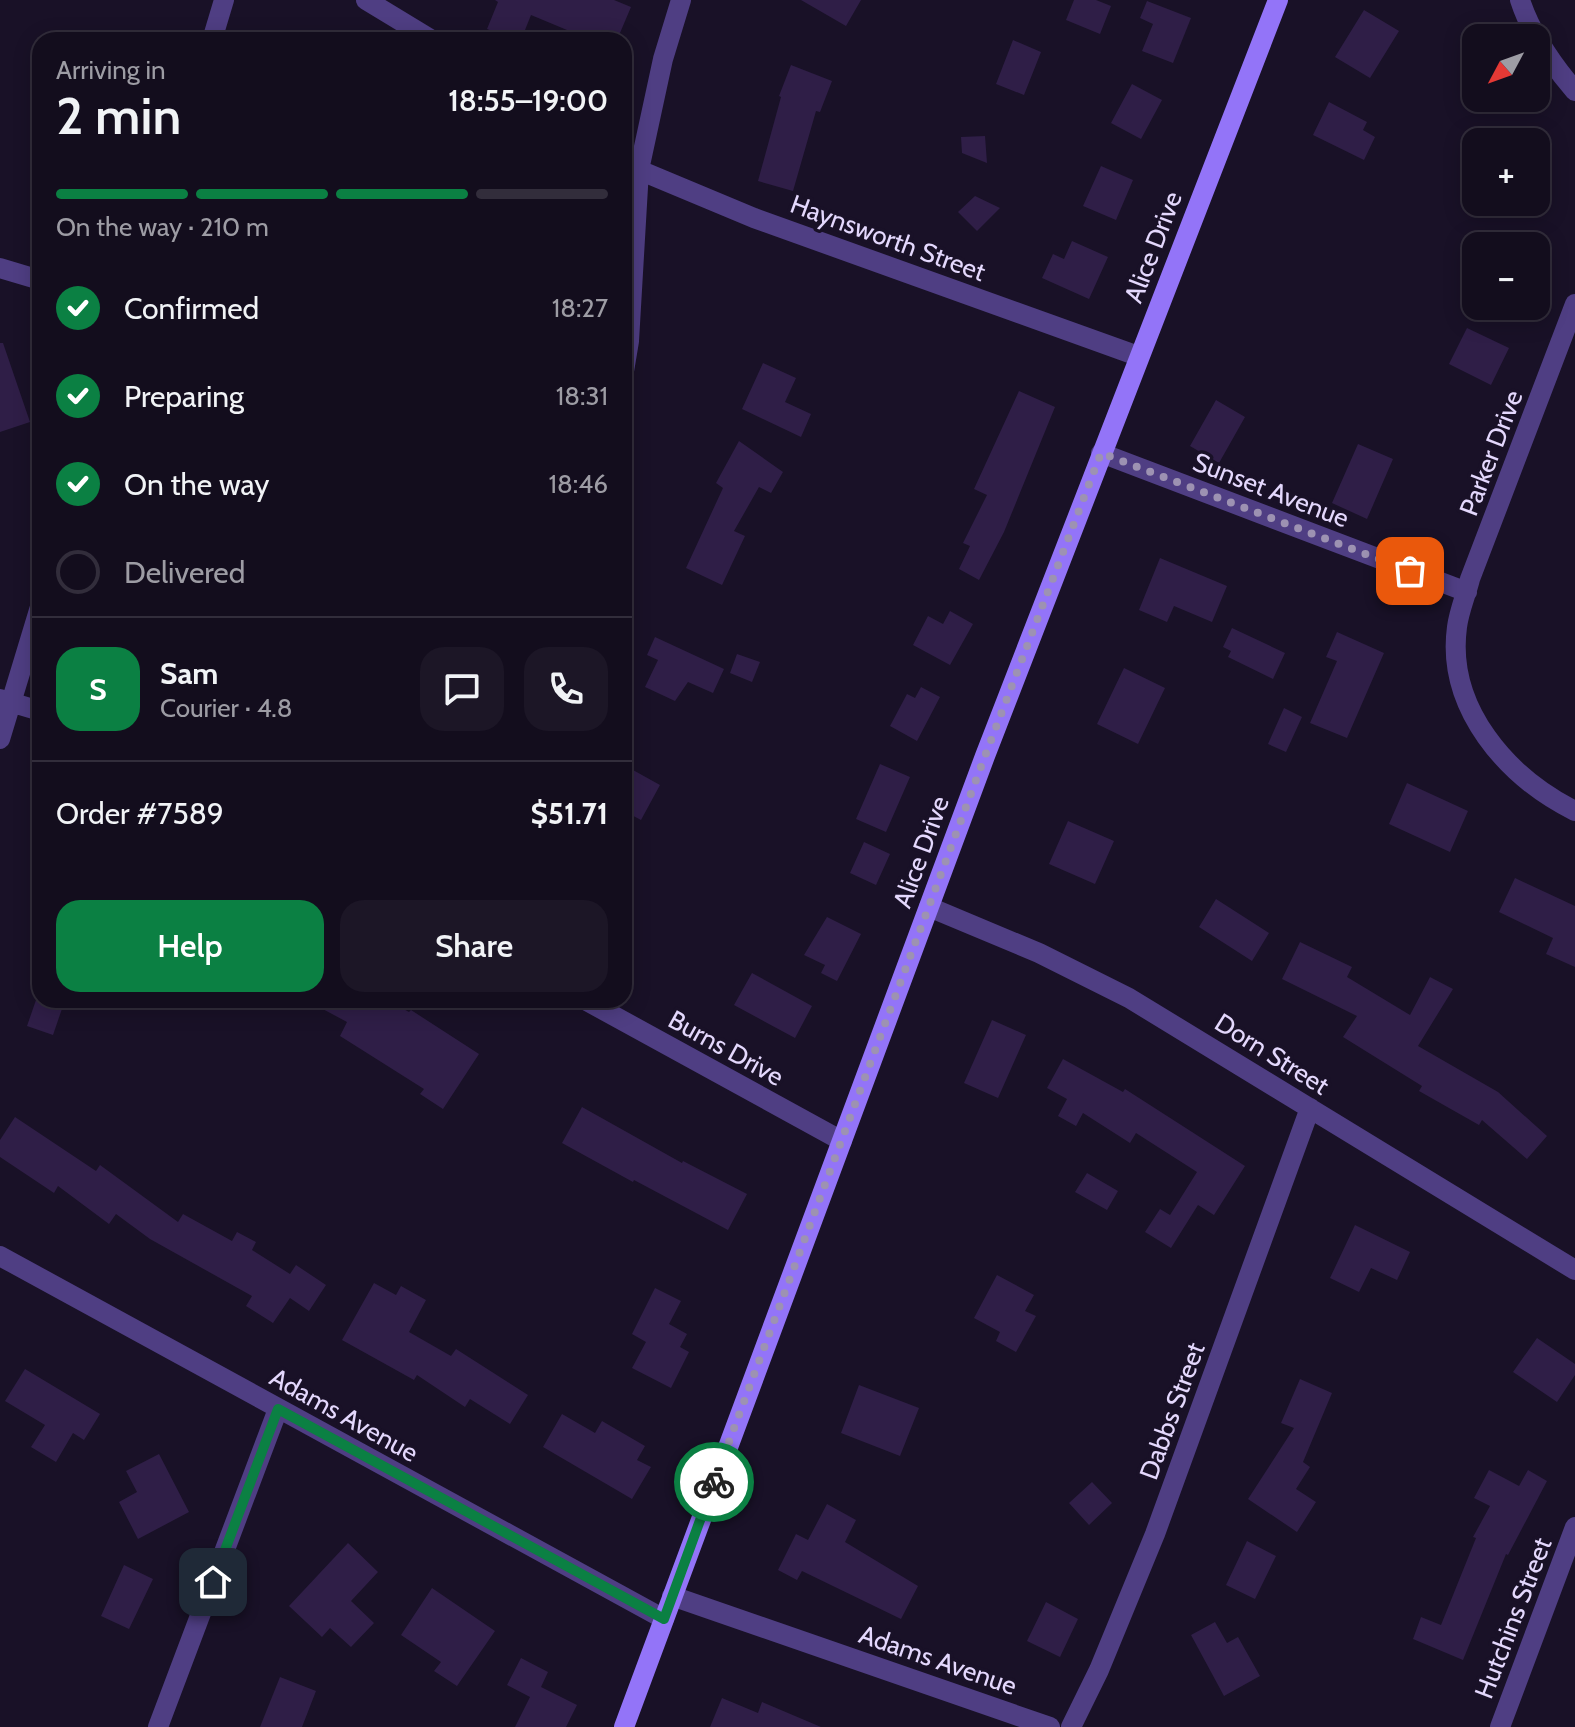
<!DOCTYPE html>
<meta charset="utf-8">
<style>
:root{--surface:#130d1d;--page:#1c1626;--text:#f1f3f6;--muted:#9d9ca4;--line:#322d3b;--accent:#0b8043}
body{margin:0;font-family:Cabin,sans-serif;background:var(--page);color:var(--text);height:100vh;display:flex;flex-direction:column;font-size:30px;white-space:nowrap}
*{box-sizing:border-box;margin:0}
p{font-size:26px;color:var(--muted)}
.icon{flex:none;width:44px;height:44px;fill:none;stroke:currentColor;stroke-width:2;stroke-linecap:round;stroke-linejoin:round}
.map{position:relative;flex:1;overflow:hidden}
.side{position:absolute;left:32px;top:32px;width:600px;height:976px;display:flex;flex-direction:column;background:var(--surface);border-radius:24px;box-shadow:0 4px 20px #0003,0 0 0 2px var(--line)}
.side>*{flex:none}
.needle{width:52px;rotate:229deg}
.tools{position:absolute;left:1462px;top:24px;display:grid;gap:16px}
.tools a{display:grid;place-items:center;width:88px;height:88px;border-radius:16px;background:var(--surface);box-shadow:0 4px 20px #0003,0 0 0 2px var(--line);font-size:40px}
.pin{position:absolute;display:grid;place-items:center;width:68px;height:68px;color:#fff;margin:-34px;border-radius:16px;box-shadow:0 4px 12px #0006}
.courier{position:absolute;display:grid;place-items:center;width:80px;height:80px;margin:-40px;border:6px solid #0b8043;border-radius:50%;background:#fff;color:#222;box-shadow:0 2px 10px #0007}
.head em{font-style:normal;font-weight:600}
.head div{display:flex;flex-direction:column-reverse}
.head{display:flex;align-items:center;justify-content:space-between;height:136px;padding:0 24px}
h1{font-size:52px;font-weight:600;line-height:60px}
.bar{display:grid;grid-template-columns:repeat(4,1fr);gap:12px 8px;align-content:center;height:96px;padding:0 24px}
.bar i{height:10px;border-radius:6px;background:var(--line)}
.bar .current{background:var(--accent)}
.bar p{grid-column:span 4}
.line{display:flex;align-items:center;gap:20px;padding:0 24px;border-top:2px solid var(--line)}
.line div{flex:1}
.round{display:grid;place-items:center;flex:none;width:84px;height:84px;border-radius:24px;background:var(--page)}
ol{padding:0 24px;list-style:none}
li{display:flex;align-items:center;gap:24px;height:88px}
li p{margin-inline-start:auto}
li .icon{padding:8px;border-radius:50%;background:var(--accent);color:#fff;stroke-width:4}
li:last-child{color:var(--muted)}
li i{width:44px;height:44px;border:4px solid var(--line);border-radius:50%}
.primary-button{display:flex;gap:16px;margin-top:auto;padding:16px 24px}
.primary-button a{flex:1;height:92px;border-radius:24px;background:var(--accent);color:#fff;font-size:32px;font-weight:600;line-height:92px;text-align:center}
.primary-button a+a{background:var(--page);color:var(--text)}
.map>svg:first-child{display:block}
</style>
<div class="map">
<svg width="1575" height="1727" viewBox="0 0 1575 1727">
<rect width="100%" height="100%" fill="#191127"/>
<path fill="#2f1e47" d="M 495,0 L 614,0 L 631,7 L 617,40 L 591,40 L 531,15 L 521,40 L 515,40 L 487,29 L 498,2 Z
M 801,0 L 861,0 L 846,26 Z
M 1074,0 L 1096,0 L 1111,6 L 1100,34 L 1066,20 Z
M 1147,1 L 1191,18 L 1173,63 L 1142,51 L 1153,24 L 1140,18 Z
M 1364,10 L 1399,31 L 1370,78 L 1335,57 Z
M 1013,40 L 1041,52 L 1024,95 L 996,84 Z
M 791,65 L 832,81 L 820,112 L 816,111 L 793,191 L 758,181 L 781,97 L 779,96 Z
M 1132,84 L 1162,100 L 1141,139 L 1111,123 Z
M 1329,102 L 1367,122 L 1363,130 L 1375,137 L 1364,160 L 1313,135 Z
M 985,136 L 987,163 L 962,153 L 961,137 Z
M 1101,166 L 1133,180 L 1116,220 L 1083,206 Z
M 975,196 L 1000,208 L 977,231 L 958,212 Z
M 1072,241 L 1108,257 L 1089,299 L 1042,278 L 1053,254 L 1064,259 Z
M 1467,328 L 1509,348 L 1491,385 L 1449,364 Z
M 0,343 L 3,343 L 30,422 L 0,432 Z
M 763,363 L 796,378 L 785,402 L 811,414 L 801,437 L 742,409 Z
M 1019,391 L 1055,407 L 1004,532 L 979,580 L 959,569 L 970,546 L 963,543 L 987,495 L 974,489 Z
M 1216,400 L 1245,417 L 1219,463 L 1190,446 Z
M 739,441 L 783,472 L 771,493 L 759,487 L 734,531 L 745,536 L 722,585 L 686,568 L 723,488 L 716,483 Z
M 1358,444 L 1393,459 L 1367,519 L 1332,503 Z
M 1160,558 L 1227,586 L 1212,622 L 1174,606 L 1167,622 L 1139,610 Z
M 950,611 L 973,624 L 950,665 L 913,645 L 928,616 L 943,624 Z
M 1232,628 L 1285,653 L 1273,679 L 1228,657 L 1231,651 L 1223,647 Z
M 1337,632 L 1384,653 L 1347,738 L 1310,723 L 1337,661 L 1326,657 Z
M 655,637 L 724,669 L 713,693 L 688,682 L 675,701 L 645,687 L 658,660 L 647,655 Z
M 737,654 L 760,662 L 752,682 L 730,673 Z
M 1124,668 L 1165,688 L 1138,744 L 1097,724 Z
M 921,687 L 940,697 L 917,741 L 890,726 L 907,694 L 915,698 Z
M 1284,708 L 1302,717 L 1286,752 L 1268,744 Z
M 880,764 L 910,777 L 886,832 L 856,819 Z
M 624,765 L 660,785 L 641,820 L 624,811 Z
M 1407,783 L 1468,811 L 1450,852 L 1389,824 Z
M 1068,821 L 1114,841 L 1095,884 L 1049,864 Z
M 864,842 L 890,854 L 876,885 L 850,873 Z
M 1515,878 L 1575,906 L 1575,967 L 1546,954 L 1553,938 L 1499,912 Z
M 1216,899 L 1269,933 L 1252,961 L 1199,927 Z
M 827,917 L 861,934 L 837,981 L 821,973 L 825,965 L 804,955 Z
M 1300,942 L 1352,967 L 1347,977 L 1410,1015 L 1430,977 L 1453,989 L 1418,1046 L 1498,1092 L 1547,1136 L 1527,1159 L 1482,1120 L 1479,1125 L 1419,1091 L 1422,1086 L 1343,1037 L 1357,1016 L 1282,979 Z
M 752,973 L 812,1006 L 795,1038 L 734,1005 Z
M 36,1000 L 65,1000 L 53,1035 L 27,1026 Z
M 306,1000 L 387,1000 L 409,1012 L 411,1010 L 479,1054 L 443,1109 L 420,1094 L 424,1089 L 340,1036 L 347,1022 Z
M 992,1020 L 1026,1035 L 998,1098 L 964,1083 Z
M 1063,1059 L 1123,1092 L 1125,1089 L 1245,1166 L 1214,1215 L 1198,1205 L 1171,1248 L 1145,1232 L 1160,1209 L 1170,1215 L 1197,1172 L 1136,1133 L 1130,1143 L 1083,1113 L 1076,1126 L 1058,1116 L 1067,1099 L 1047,1088 Z
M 582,1107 L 682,1163 L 683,1161 L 747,1194 L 728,1230 L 634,1180 L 633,1182 L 562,1143 Z
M 15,1117 L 96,1171 L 100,1165 L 178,1222 L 183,1214 L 232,1241 L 237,1232 L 256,1242 L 252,1250 L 290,1274 L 296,1265 L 326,1285 L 309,1311 L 290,1298 L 273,1323 L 246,1306 L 252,1296 L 150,1239 L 116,1214 L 109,1224 L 58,1186 L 54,1193 L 0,1157 L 0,1140 Z
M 1087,1173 L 1118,1191 L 1107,1210 L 1075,1192 Z
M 1355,1225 L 1410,1252 L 1397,1280 L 1371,1268 L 1359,1292 L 1330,1278 Z
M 997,1275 L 1034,1295 L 1025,1311 L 1036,1316 L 1016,1352 L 996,1341 L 1000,1332 L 974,1318 Z
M 374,1283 L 396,1295 L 401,1286 L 426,1300 L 409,1332 L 451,1356 L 456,1349 L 528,1395 L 510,1424 L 470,1399 L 465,1407 L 417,1375 L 414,1380 L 342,1340 Z
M 655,1288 L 681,1301 L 669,1324 L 687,1334 L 680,1347 L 689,1352 L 671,1388 L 632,1368 L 646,1342 L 632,1334 Z
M 1537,1338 L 1575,1364 L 1575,1375 L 1557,1402 L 1513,1372 Z
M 25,1369 L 100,1414 L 84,1440 L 73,1433 L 56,1462 L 31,1447 L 45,1425 L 5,1401 Z
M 1300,1379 L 1332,1393 L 1303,1462 L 1310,1467 L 1296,1489 L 1316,1502 L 1297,1532 L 1248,1499 L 1294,1428 L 1281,1423 Z
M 859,1385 L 919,1408 L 900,1456 L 841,1433 Z
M 562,1414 L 595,1433 L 602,1421 L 645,1446 L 637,1460 L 651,1467 L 632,1499 L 543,1447 Z
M 159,1454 L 189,1512 L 138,1539 L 119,1502 L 137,1492 L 126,1471 Z
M 1489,1470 L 1519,1486 L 1528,1470 L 1547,1481 L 1508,1555 L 1506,1554 L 1463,1660 L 1413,1639 L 1421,1617 L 1441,1625 L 1476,1538 L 1473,1537 L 1490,1506 L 1474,1498 Z
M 1092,1482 L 1112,1503 L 1089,1525 L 1069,1503 Z
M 827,1504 L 856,1520 L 845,1542 L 918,1586 L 901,1619 L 802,1571 L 797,1580 L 778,1570 L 796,1534 L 808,1540 Z
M 1247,1541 L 1276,1556 L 1255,1599 L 1226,1585 Z
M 348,1543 L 378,1572 L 351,1601 L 374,1623 L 351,1647 L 330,1628 L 322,1637 L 289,1606 Z
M 124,1565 L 153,1579 L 129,1629 L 101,1616 Z
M 432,1588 L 495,1631 L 457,1686 L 434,1671 L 441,1662 L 401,1635 Z
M 1046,1602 L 1078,1619 L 1060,1657 L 1027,1641 Z
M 1215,1622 L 1227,1643 L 1238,1637 L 1260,1676 L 1224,1696 L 1191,1635 Z
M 521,1658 L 548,1672 L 541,1687 L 577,1705 L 566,1727 L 515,1727 L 530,1697 L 507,1685 Z
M 280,1677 L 316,1691 L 302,1727 L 260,1727 Z
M 722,1698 L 758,1713 L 762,1702 L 821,1727 L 710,1727 Z"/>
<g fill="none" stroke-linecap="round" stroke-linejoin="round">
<path stroke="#4f3e83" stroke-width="20" d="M 366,0 L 432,40
M 1520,0 C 1531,34 1552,64 1575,91
M 212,40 L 224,0
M 624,160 L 639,170 L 754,218 L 1138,356
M 0,268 L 40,280
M 1575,304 L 1470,579 C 1466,595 1459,611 1457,627 C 1446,708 1507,777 1575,811
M 624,371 L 629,341 L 639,170 L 663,59 L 681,0
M 1101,453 L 1467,592
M 0,699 L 40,711
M 0,739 L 40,607
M 929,907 L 1039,953 L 1129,998 L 1575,1270
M 585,1000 L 842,1141
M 0,1256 L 664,1619
M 672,1596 L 1050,1727
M 158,1727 L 278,1409
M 1071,1727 L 1099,1670 L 1155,1534 L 1310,1108
M 1500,1727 L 1575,1527"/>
<path stroke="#9374f8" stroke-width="20" d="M 624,1727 L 985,756 L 1278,0"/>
</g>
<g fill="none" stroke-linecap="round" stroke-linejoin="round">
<path stroke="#9d92b2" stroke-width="8" stroke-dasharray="0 14.4" d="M 714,1482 L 985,756 L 1101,453 L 1410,571"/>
<path stroke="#0b8043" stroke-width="10" d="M 213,1582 L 278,1409 L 664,1619 L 714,1482"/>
</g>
<g text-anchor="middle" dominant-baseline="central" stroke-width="7" stroke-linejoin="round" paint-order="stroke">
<g font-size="26" fill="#e4d8fd" stroke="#191127">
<text transform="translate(888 238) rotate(20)">Haynsworth Street</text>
<text transform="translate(1153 247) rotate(-69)">Alice Drive</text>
<text transform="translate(1491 453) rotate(-69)">Parker Drive</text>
<text transform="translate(1271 490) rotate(21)">Sunset Avenue</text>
<text transform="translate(921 852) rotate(-70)">Alice Drive</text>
<text transform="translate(726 1048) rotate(29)">Burns Drive</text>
<text transform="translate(1272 1054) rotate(32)">Dorn Street</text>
<text transform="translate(1172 1411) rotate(-70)">Dabbs Street</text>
<text transform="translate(344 1415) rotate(29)">Adams Avenue</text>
<text transform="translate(1513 1618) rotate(-69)">Hutchins Street</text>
<text transform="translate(938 1660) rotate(19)">Adams Avenue</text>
</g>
</g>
</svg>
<div class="tools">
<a><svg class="needle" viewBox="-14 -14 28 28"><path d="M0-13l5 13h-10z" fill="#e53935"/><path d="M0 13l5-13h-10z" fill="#9d9ca4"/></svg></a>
<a>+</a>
<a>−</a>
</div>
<div class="pin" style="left:1410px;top:571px;background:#ea580c"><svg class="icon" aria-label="bag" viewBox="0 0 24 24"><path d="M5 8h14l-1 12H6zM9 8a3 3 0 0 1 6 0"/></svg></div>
<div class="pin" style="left:213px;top:1582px;background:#1f2937"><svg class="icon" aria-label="home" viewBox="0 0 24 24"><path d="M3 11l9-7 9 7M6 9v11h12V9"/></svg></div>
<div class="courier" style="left:714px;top:1482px"><svg class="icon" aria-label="bike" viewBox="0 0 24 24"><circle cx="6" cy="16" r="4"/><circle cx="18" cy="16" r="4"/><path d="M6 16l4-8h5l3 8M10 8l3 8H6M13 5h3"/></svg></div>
<section class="side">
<div class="head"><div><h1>2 min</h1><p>Arriving in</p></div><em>18:55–19:00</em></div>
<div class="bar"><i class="current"></i><i class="current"></i><i class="current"></i><i></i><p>On the way · 210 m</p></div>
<ol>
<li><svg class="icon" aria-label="check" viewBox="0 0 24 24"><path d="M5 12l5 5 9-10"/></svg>Confirmed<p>18:27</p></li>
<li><svg class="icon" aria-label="check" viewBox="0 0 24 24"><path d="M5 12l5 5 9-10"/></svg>Preparing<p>18:31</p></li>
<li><svg class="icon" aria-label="check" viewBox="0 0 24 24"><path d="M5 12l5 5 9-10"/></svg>On the way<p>18:46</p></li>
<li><i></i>Delivered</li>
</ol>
<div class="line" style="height:144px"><b class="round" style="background:var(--accent);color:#fff">S</b><div><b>Sam</b><p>Courier · 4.8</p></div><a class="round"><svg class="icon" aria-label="chat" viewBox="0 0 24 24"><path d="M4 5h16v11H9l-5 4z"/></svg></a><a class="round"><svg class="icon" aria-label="phone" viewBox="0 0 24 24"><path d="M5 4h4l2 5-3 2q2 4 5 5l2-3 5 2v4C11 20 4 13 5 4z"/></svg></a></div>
<div class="line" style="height:104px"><div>Order #7589</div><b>$51.71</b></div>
<div class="primary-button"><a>Help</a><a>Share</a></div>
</section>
</div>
